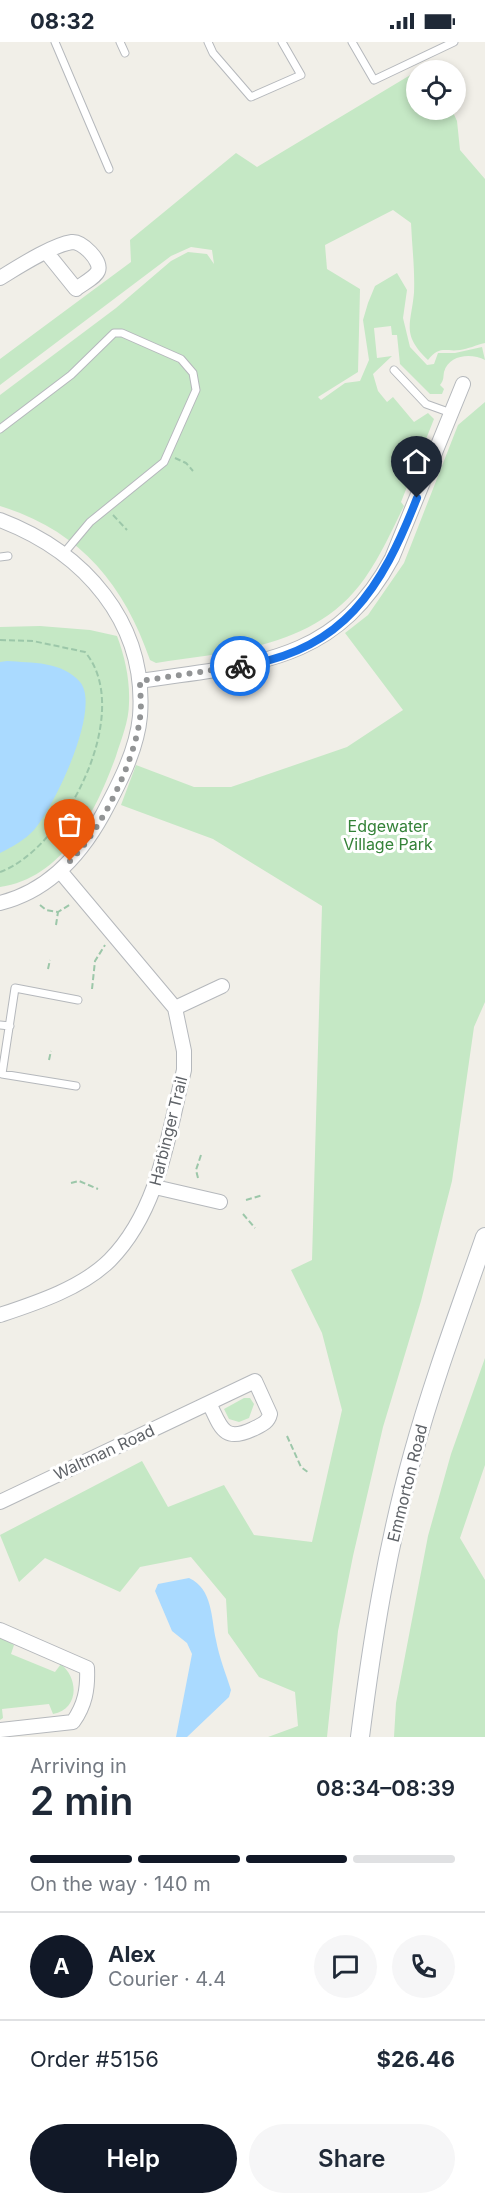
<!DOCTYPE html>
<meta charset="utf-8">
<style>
:root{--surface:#fff;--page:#f6f6f7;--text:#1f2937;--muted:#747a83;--line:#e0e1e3;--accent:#111827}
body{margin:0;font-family:Inter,sans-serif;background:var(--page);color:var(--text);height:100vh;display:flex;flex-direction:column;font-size:22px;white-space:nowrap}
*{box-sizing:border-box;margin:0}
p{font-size:20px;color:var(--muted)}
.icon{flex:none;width:33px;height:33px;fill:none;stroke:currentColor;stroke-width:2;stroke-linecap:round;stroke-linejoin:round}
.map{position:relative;height:1695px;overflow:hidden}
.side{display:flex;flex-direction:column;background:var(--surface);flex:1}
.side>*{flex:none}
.fabs{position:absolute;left:406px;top:18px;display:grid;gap:12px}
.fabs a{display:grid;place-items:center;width:60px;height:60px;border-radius:50%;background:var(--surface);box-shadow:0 3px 9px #0003;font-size:30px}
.pin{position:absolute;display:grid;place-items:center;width:51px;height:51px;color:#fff;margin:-62px -26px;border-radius:50% 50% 50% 0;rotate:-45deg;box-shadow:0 0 6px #0007}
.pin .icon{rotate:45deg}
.courier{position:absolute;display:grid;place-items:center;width:60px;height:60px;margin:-30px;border:4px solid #1a73e8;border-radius:50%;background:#fff;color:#222;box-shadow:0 2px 8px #0007}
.overview em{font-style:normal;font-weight:600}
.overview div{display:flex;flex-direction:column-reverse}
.overview{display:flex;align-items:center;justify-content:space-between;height:102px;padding:0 30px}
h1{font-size:39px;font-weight:600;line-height:45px}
.bar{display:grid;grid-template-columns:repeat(4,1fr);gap:9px 6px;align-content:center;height:72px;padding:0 30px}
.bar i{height:8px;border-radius:4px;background:var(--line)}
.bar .current{background:var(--accent)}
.bar p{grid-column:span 4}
.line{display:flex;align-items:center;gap:15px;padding:0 30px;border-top:2px solid var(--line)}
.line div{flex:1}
.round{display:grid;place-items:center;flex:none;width:63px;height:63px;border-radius:32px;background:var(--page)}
.primary-button{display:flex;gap:12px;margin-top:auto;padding:12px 30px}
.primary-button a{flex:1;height:69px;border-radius:36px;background:var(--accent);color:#fff;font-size:24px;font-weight:600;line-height:69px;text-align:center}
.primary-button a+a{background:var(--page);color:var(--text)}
.status{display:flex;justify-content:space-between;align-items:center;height:42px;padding:0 30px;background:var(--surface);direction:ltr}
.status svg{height:16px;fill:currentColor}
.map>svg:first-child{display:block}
</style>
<div class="status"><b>08:32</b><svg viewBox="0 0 49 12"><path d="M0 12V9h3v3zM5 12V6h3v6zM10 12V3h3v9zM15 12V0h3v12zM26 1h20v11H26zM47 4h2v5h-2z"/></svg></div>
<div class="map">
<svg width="485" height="1695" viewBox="0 0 485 1695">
<rect width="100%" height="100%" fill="#f1efe8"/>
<path fill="#c5e8c5" d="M 417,29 L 417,68 L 452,68 L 457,79 L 460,108 L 485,137 L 485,301 C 476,303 468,307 460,308 C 445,310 440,303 428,318 C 401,292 411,283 414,251 C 415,228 412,204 411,181 L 393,168 L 325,203 L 327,227 L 360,247 L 358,330 L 318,355 L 321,358 L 345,341 L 360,339 L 369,318 L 363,278 L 368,261 L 375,244 L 397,231 L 407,248 L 403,276 L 410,305 L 427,323 L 434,322 L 438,311 L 455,311 L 482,305 L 485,318 C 472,311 449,312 444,330 C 443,336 444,338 440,343 L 444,347 L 442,352 L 430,352 L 400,322 L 397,293 L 392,293 L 391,284 L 374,286 L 377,316 L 392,314 L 373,332 L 378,349 L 387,360 L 393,355 L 414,380 L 428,371 L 434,377 L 401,460 L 404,464 C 392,488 381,513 365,536 C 316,606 232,609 156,621 L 150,618 C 124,542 79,488 0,464 L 0,353 L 116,266 L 171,219 L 188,210 L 207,212 L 214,222 L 212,208 L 191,205 L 171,214 L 0,343 L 0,317 L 131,220 L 130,198 L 236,111 L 257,125 Z
M 485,360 L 485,960 L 474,985 L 452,1139 L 421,1259 L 383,1385 L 353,1514 L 338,1589 L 327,1695 L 268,1695 L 298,1684 L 295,1650 L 259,1635 L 228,1591 L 226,1557 L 191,1515 L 140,1525 L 120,1550 L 45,1516 L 19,1540 L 0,1493 L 142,1419 L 168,1465 L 224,1443 L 254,1493 L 312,1500 L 342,1368 L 322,1291 L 291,1228 L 312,1218 L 322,864 L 213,797 L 121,763 L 136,723 L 194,745 L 231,745 L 347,705 L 403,668 L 345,591 L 368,573 L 404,521 L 458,383 Z
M 40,584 L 90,588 L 117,594 C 125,615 130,638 129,661 C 129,679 121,698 116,714 C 96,769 64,836 0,845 L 0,585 Z
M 485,1316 L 485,1423 L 460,1496 L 485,1538 L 485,1695 L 394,1695 L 396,1661 L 428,1494 L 451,1412 Z
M 244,1356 L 250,1356 L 254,1362 L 249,1376 L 239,1380 L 229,1377 L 224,1367 Z
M 0,1595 L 14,1603 L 11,1612 L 55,1630 L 61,1622 C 79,1637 79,1667 53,1672 L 49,1662 L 2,1667 L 3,1676 L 0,1678 Z"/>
<path fill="#aadaff" d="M 7,619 C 32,621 62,619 80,640 C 102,666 54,765 34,788 C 25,798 12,805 0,811 L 0,620 Z
M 189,1536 C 213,1547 211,1576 216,1598 C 219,1615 226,1632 231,1648 L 229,1655 L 187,1695 L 176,1695 L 192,1612 L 187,1601 L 172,1589 L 155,1549 L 158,1542 Z"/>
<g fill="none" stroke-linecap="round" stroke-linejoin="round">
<g stroke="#b5b8bc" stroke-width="9">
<path id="service" d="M 55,0 L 109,127
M 120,0 L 125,11
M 208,0 L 213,11 L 251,55 L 301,33 L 282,0
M 352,0 L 374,38 L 454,0
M 394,328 L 426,362 L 451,371
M 0,387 L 71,333 L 114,291 L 122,291 L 181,317 L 193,331 L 196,348 L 164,420 L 90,480 L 64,511
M 0,515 L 8,514
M 0,983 L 10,984
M 76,1044 L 2,1032 L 15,946 L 78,958"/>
</g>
<g stroke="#b5b8bc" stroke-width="16">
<path id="minor" d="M 0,236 C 18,225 52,203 72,200 C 82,199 102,219 98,229 C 95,236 82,242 76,247 L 47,211
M 0,478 C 84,510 147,580 140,674 C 137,708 119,742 103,772 C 80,814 48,849 0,861
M 140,639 C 248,622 334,624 392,516 L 463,342
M 175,966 L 222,944
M 155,1145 L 220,1160
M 0,1273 C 36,1261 82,1246 110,1218 C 159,1168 168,1094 184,1028 L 184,1009 L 175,966 L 60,829
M 0,1460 L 255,1339 L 270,1372 C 268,1381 261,1383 253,1387 C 223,1401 221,1385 209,1361
M 0,1588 L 87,1626 C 88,1647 85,1663 73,1680 L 0,1688"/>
</g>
<g stroke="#b6babf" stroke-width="20">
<path id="secondary" d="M 360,1695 C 372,1600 387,1505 413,1412 C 433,1339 460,1267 485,1195"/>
</g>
<path stroke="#9cc7a9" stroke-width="2" stroke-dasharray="6 3" stroke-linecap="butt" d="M 175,416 L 186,421 L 193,429
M 113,473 L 127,488
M 0,598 L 33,599 L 85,610 C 135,669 66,806 0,830
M 40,863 L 46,868 L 58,870 L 71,862
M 56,883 L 58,870
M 48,927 L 50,918
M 92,947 L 95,919 L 105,903
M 49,1018 L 51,1009
M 198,1136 L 196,1128 L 201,1113
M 71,1141 L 79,1139 L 98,1147
M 246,1158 L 263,1153
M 243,1172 L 255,1186
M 287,1394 L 301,1425 L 309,1431"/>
<use href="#service" stroke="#fff" stroke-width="7"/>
<use href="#minor" stroke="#fff" stroke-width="14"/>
<use href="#secondary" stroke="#fff" stroke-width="18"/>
</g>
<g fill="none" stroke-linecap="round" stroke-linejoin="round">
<path stroke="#929495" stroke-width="6" stroke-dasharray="0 10.8" d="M 70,819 C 102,787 134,721 140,676 C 142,664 140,651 140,639 L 240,624"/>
<path stroke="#1a73e8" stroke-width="8" d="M 240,624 C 343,610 382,546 417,456"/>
</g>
<g text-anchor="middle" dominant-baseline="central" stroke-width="6" stroke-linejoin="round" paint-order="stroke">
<g font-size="16" fill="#348238" stroke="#fff">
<text x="388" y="784">Edgewater<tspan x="388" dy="18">Village Park</tspan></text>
</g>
<g font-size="16" fill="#5f6368" stroke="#fff">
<text transform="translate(168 1089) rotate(-76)">Harbinger Trail</text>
<text transform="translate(104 1410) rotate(-25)">Waltman Road</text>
<text transform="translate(407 1441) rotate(-76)">Emmorton Road</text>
</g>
</g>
</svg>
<div class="fabs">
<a><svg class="icon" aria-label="locate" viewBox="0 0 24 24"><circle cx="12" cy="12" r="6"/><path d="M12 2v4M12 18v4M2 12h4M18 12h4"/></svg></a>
</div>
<div class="pin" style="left:70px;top:819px;background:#ea580c"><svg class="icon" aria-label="bag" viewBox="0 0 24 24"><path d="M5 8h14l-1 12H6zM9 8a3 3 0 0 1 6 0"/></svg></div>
<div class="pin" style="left:417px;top:456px;background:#1f2937"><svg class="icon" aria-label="home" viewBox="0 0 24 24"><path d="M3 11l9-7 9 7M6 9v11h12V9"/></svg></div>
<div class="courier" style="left:240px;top:624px"><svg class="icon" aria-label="bike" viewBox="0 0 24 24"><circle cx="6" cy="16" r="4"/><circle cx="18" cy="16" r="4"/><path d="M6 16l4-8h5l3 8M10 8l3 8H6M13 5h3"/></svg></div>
</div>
<section class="side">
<div class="overview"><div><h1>2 min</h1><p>Arriving in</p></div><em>08:34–08:39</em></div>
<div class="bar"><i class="current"></i><i class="current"></i><i class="current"></i><i></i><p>On the way · 140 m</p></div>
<div class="line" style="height:108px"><b class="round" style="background:var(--accent);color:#fff">A</b><div><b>Alex</b><p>Courier · 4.4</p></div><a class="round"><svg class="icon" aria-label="chat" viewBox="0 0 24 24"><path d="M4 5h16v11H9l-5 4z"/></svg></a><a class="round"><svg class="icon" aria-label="phone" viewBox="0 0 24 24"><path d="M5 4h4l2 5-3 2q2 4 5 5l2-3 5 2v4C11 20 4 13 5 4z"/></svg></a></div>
<div class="line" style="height:78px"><div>Order #5156</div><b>$26.46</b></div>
<div class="primary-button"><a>Help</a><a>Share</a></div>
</section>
